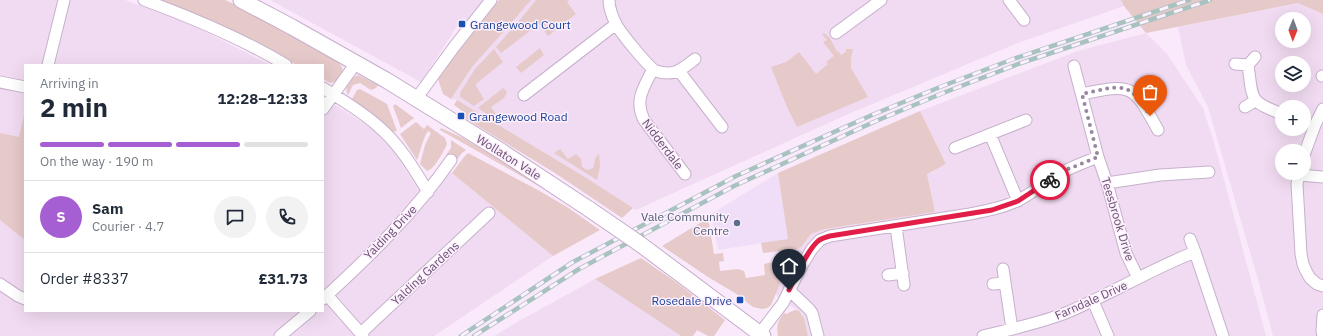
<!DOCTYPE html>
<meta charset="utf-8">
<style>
:root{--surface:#fff;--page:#f2f2f3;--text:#1f2937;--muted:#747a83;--line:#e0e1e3;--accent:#a65ed3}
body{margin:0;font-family:"IBM Plex Sans",sans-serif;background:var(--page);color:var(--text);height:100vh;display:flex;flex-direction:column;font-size:15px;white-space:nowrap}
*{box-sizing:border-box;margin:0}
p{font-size:13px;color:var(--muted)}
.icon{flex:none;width:22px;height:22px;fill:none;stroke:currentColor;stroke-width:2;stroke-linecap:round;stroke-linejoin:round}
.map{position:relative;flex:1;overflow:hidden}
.side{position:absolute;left:24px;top:64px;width:300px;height:248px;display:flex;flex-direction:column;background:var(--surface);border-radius:0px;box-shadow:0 4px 16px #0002}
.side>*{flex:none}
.needle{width:26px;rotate:181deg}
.tools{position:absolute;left:1275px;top:12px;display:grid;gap:8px}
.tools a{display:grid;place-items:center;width:36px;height:36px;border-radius:50%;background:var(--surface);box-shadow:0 4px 16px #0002;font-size:20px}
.pin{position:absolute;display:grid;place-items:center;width:34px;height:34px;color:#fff;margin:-41px -17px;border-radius:50% 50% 50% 0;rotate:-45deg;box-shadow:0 0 4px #0007}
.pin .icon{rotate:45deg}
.courier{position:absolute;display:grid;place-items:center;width:40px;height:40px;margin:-20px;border:3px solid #e11d48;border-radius:50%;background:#fff;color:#222;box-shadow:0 1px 5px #0007}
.summary em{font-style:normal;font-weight:800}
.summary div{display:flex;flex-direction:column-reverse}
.summary{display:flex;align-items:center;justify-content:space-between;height:68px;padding:0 16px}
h1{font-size:26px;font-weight:800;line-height:30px}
.bar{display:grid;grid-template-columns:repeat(4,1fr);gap:6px 4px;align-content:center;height:48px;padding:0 16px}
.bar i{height:5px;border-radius:3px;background:var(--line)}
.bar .current{background:var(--accent)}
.bar p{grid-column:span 4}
.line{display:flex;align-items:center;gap:10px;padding:0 16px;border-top:1px solid var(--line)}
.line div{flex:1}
.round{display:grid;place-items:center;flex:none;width:42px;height:42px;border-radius:21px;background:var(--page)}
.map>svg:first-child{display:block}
</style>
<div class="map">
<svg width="1323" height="336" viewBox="0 0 1323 336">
<rect width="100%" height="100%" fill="#fae9fa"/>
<path fill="#f1dbf2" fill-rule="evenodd" d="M 0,0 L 125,0 L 177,19 L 210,34 L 270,65 L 25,65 L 25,311 L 323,311 L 323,97 L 374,130 L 394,152 L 419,191 L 441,164 L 553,256 L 434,336 L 0,336 Z
M 270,0 L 486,0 L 438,79 L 465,14 L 421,82 Z
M 531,0 L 1121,0 L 1124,6 L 1018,43 L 846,115 L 636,210 L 585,177 L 457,100 L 451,99 L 472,67 L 506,29 Z
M 1298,3 L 1323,14 L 1323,336 L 1273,336 L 1259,283 L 1208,107 L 1186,65 L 1178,27 ZM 1282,19 L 1304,19 L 1304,41 L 1282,41 ZM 1282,63 L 1304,63 L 1304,85 L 1282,85 ZM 1282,107 L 1304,107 L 1304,129 L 1282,129 ZM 1282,151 L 1304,151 L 1304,173 L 1282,173 Z
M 1146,33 L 1167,54 L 1203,108 L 1215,146 L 1266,336 L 808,336 L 804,318 L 802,314 L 775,294 L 793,251 L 801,247 L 811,234 L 825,229 L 935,212 L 927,174 L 946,164 L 920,111 L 1078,51 Z
M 595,279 L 681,336 L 494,336 L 519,321 Z"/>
<path fill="#f0def8" d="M 778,173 L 788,239 L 718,250 L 711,214 Z"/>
<path fill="#e6c9c9" d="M 157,0 L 225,0 L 236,5 L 339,63 L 342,67 L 343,73 L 337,81 L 330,83 L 323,79 L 323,65 L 297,65 L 240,35 Z
M 499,0 L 531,0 L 506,29 L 472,67 L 451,99 L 443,94 L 438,79 L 459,49 Z
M 536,0 L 569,0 L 567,2 L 576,14 L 548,36 L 539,24 L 501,53 L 496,47 L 519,21 Z
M 1121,0 L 1323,0 L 1323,14 L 1298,3 L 1146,33 L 1124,6 Z
M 824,33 L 830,38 L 837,52 L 839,52 L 841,55 L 846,52 L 846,49 L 853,49 L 851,58 L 851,68 L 868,97 L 797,127 L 787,107 L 771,67 L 786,62 L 799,52 L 816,74 L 828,64 L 826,62 L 834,56 L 823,42 L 827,40 L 822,34 Z
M 540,48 L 544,55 L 521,73 L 516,67 Z
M 494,49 L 503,62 L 476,84 L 476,86 L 484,99 L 474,106 L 460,97 L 460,93 L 475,69 Z
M 358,75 L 378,85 L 376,88 L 371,90 L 360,83 L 353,85 L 348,95 C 343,87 350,78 358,75 Z
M 503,88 L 507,92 L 504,98 L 491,107 L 497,116 L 493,118 L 479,109 L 479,107 Z
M 360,89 L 387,104 L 397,131 L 392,132 L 377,117 L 352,99 L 357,90 Z
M 457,100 L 585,177 L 633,208 L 622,218 L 555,173 L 463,117 L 465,113 L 454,105 Z
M 395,104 L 414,118 L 401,128 L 393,106 Z
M 25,111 L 25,240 L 0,220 L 0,133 L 19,137 Z
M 920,111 L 946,164 L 927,174 L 935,212 L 825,229 L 811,234 L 801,247 L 793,251 L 792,255 L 780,251 L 763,253 L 761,243 L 788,239 L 778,173 Z
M 416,122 L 424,129 L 427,125 L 445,138 L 447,144 C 444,151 434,170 427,171 L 420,164 L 425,145 L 431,133 L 428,131 C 422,140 421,150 417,160 L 400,134 Z
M 441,128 L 463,138 L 549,189 L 548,191 L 470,147 L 440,130 Z
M 451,140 L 466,150 L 462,153 L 455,162 L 446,155 L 451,148 Z
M 560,149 L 568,159 L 576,154 L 581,159 L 582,167 L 587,170 L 593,168 L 596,157 L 599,154 L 600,167 L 597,180 L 554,153 Z
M 468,153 L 536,189 L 567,207 L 600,230 L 553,256 L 452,173 L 464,157 Z
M 705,220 L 709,223 L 714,254 L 723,253 L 724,261 L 719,262 L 720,271 L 738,269 L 744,271 L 746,278 L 765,275 L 764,264 C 772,263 781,259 787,267 L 771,305 L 767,308 L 762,309 L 753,307 L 735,293 L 708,277 L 662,246 Z
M 641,258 L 677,283 L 725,320 L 714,336 L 708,336 L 697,330 L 693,336 L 681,336 L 595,279 Z
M 795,310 L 799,311 L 804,318 L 808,336 L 778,336 C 776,326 778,321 784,313 L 787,314 L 790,312 Z"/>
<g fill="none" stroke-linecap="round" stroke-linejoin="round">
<g stroke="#c6b0cb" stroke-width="13">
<path id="street" d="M 144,0 C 193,18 241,38 286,65
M 609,0 C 609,8 612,16 616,24 C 620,32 649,68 656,71 C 674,77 682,69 695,59
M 1009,0 L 1024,20
M 836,33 L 881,0
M 1235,64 L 1248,65 L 1255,57
M 48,65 L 64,0
M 1248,65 C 1253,99 1248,101 1282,114
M 1074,66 L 1098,157 L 1107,183 L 1123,242 L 1126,253 L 1138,278
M 653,69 C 644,87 634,100 644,120 L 685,174
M 679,71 L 722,127
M 1322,76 L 1323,76
M 0,82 L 25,87
M 323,88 C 342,100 363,112 379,127 C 400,145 414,169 428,192
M 1082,94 C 1133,83 1133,85 1158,130
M 524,95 L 616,24
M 416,99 L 454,47 L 491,0
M 1245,107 L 1255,101
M 323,109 L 356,63
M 990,134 L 1018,201
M 955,148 L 1026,120
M 1304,155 L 1315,125 L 1323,109
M 1299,173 L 1297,184 L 1301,254 L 1303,264 L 1306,271 L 1310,278 L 1317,284 L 1323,286
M 1299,175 L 1323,177
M 1107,183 L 1160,175 L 1209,172
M 896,226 L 904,285
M 1190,239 L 1195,252
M 1003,269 L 1012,329
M 888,275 L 903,273
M 0,284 L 18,296 L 25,299
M 993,284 L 1005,283
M 789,290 L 809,309 L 812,313 L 818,336
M 327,295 L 363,336
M 323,299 C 369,257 415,212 451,160
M 1093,301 L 1108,336
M 1323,315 L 1322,331 L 1323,336
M 361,333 L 489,213
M 760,333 L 783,303 L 802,265 L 812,249 L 820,240 L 830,236 L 970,214 C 986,211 1002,208 1017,201 C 1032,194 1044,182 1059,174 C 1071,167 1085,162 1098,157
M 280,336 L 310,311
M 983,336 C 1012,329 1041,323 1068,312 C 1111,294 1151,269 1195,252 L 1223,336"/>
</g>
<g stroke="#c5accb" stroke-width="17">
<path id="secondary" d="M 241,0 L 292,27 L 386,80 L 501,151 L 589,209
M 640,244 L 763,336"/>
</g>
<use href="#street" stroke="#fff" stroke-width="11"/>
<use href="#secondary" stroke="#fff" stroke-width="15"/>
<g stroke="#a8c2c0" stroke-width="4.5">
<path id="rail" d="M 461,336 L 573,262 L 736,176 L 872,115 L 940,87 L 1016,58 L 1189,0
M 474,336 L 579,269 L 734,186 L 876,121 L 943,93 L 1018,64 L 1210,0"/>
</g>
<use href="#rail" stroke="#fdeffd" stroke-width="3" stroke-dasharray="9" stroke-linecap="butt"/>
<g stroke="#c5accb" stroke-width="17" stroke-linecap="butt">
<path id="secondary-bridge" d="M 589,209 L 640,244"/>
</g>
<use href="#secondary-bridge" stroke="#fff" stroke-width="15"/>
</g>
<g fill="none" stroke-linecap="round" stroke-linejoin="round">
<path stroke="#9b86a1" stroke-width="4" stroke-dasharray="0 7.2" d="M 1050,180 L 1068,169 L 1098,157 L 1082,94 C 1120,86 1129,79 1150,116"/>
<path stroke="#e11d48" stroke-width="5" d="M 789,290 C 797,275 806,252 818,241 C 822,238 826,237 830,236 L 992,210 L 1018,201 L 1050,180"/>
</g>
<g fill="#1a4fb4" stroke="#fdeffd" stroke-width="1.5">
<rect x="458" y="20" width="8" height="8" rx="2"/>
<rect x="457" y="112" width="8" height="8" rx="2"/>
<rect x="736" y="296" width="8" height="8" rx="2"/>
</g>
<circle fill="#5c6f8a" stroke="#fdeffd" stroke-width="1.5" cx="737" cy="223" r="4"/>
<g text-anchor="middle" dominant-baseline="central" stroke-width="3" stroke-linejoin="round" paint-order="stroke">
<g font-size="12" fill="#164399" stroke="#fdeffd" text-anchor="start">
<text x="470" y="24">Grangewood Court</text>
<text x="469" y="116">Grangewood Road</text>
<text x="732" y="300" text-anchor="end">Rosedale Drive</text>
</g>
<g font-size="12" fill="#685071" stroke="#fdeffd">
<text transform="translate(663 144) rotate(53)">Nidderdale</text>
<text transform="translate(509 157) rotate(32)">Wollaton Vale</text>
<text transform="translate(1118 219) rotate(73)">Teesbrook Drive</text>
<text transform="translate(390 232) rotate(-46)">Yalding Drive</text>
<text transform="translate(425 273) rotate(-43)">Yalding Gardens</text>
<text transform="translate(1091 300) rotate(-24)">Farndale Drive</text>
</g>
<g font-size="12" fill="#4e5e75" stroke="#fdeffd" text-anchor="end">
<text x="729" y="216">Vale Community<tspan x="729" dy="14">Centre</tspan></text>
</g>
</g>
</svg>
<div class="tools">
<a><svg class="needle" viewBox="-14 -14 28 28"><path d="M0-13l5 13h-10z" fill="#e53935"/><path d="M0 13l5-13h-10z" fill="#747a83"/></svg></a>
<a><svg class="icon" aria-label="layers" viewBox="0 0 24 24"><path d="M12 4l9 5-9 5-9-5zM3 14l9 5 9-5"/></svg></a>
<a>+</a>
<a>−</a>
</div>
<div class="pin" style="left:1150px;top:116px;background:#ea580c"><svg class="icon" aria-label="bag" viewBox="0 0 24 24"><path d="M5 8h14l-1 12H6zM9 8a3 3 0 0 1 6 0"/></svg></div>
<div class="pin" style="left:789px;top:290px;background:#1f2937"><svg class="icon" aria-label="home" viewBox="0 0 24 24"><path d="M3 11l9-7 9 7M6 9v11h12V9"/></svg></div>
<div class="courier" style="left:1050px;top:180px"><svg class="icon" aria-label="bike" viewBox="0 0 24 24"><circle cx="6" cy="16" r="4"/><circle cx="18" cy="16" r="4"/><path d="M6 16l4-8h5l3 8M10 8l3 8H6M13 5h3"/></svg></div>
<section class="side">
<div class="summary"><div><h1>2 min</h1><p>Arriving in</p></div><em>12:28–12:33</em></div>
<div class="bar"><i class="current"></i><i class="current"></i><i class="current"></i><i></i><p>On the way · 190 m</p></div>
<div class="line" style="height:72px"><b class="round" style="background:var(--accent);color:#fff">S</b><div><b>Sam</b><p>Courier · 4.7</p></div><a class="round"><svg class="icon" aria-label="chat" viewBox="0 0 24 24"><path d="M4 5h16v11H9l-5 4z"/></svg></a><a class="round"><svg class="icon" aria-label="phone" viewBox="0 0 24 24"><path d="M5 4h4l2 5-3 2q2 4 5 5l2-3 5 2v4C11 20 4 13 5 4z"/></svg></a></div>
<div class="line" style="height:52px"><div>Order #8337</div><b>£31.73</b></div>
</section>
</div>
